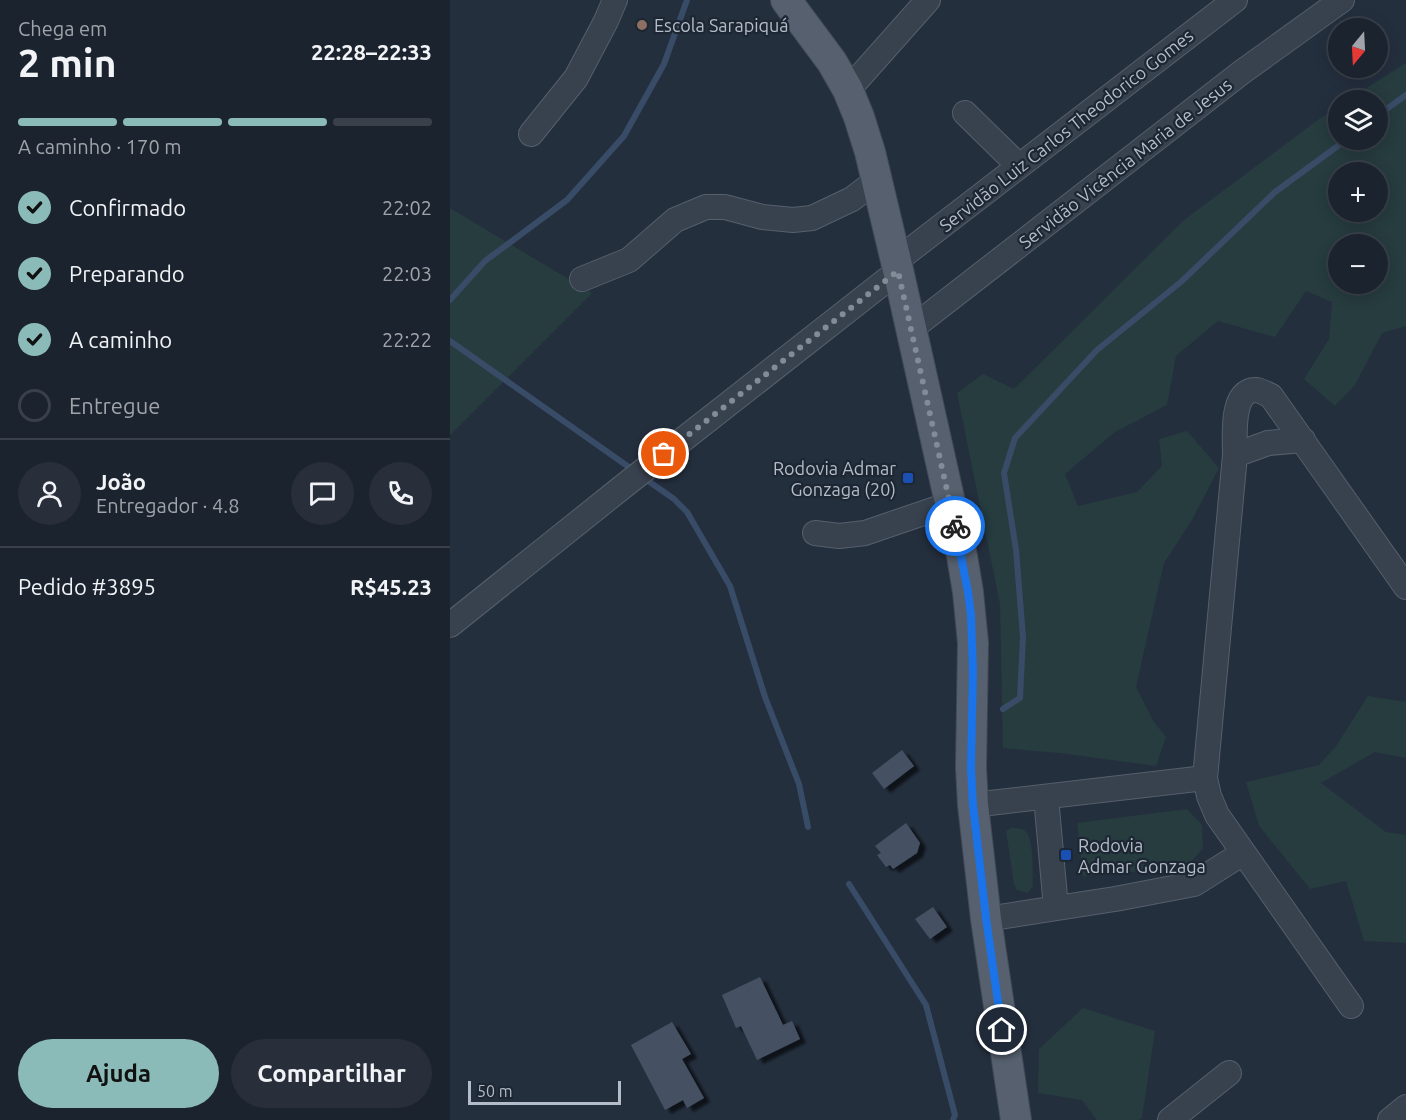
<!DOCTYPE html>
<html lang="pt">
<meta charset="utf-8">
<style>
:root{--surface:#1b232e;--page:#282f3a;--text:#f1f3f6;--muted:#a0a4aa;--line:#39404a;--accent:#8bbbb9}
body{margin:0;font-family:Ubuntu,sans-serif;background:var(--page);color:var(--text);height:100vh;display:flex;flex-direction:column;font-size:22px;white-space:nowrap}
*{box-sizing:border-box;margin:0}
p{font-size:20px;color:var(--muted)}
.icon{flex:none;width:33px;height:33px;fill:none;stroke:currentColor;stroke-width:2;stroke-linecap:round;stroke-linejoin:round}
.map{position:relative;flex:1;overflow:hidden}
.details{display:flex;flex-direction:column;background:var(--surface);width:450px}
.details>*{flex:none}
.needle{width:39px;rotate:198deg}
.fabs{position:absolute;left:878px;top:18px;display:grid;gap:12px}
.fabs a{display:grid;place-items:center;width:60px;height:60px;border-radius:50%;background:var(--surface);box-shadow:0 3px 15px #0003,0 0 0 2px var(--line);font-size:30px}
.scale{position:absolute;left:18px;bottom:15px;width:153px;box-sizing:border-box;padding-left:6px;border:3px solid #b4bcc9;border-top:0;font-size:16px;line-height:21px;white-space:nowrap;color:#b4bcc9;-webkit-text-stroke:4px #1d2633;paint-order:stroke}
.pin{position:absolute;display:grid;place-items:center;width:51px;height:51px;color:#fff;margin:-26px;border:3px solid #fff;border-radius:50%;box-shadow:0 2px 6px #0007}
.courier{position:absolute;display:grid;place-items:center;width:60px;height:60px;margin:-30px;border:4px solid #1a73e8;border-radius:50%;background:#fff;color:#222;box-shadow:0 2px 8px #0007}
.head em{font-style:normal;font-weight:700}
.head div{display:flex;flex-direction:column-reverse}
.head{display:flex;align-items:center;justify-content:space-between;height:102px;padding:0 18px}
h1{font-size:39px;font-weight:700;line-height:45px}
.bar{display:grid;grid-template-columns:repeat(4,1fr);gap:9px 6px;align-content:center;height:72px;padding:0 18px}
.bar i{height:8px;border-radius:4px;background:var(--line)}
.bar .active{background:var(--accent)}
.bar p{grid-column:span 4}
.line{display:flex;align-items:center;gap:15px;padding:0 18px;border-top:2px solid var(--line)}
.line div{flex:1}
.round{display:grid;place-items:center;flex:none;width:63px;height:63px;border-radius:32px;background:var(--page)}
ol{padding:0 18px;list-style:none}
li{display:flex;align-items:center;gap:18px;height:66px}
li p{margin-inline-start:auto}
li .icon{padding:6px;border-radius:50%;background:var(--accent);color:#111;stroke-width:4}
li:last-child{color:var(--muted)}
li i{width:33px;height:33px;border:3px solid var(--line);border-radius:50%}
.cta{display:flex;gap:12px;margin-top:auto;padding:12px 18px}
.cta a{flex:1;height:69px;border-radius:36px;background:var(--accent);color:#111;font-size:24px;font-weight:700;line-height:69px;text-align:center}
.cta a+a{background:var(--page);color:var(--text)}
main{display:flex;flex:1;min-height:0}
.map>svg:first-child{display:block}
</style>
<main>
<section class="details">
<div class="head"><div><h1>2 min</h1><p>Chega em</p></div><em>22:28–22:33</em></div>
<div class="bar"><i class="active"></i><i class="active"></i><i class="active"></i><i></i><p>A caminho · 170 m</p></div>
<ol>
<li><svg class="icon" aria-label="check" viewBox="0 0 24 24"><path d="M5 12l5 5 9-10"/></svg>Confirmado<p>22:02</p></li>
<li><svg class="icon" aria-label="check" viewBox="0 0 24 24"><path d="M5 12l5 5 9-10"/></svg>Preparando<p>22:03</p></li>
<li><svg class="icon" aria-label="check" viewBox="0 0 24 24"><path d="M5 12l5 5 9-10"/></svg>A caminho<p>22:22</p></li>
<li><i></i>Entregue</li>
</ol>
<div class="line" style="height:108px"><a class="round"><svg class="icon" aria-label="person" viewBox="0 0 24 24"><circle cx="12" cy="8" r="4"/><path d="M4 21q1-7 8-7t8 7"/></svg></a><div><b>João</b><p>Entregador · 4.8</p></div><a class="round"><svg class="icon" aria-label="chat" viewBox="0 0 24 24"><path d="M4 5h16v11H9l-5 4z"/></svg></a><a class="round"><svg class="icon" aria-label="phone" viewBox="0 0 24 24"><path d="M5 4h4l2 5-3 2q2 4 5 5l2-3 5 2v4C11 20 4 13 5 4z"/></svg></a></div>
<div class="line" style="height:78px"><div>Pedido #3895</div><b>R$45.23</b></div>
<div class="cta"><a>Ajuda</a><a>Compartilhar</a></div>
</section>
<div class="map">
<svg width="956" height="1120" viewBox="0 0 956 1120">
<defs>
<filter id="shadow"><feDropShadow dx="6" dy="4" stdDeviation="1.5" flood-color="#0009"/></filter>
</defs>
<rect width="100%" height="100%" fill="#242f3e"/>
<path fill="#263c3f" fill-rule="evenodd" d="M 956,63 L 956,326 L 932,333 L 905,385 L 885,406 L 854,379 L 879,339 L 882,302 L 856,291 L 825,337 L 768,321 L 726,356 L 717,405 L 665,432 L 615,474 L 628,506 L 687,492 L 712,466 L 709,439 L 737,431 L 769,468 L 742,520 L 714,563 L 686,687 L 704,722 L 716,737 L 706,766 L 610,753 L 553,748 L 550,604 L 507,393 L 533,374 L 564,389 L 734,220 L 869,119 L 888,107 L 888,140 L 927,140 L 927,100 L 897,100 ZM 927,172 L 927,212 L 888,212 L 888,172 ZM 927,244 L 927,284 L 888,284 L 888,244 Z
M 0,208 L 142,293 L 0,435 Z
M 918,696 L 956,702 L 956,758 L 925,752 L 871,783 L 936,832 L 956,835 L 956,943 L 914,941 L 896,881 L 860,889 L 809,826 L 796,782 L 869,765 L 886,746 Z
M 737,809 L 752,825 L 753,848 L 741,862 L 715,869 L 633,876 L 627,823 Z
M 561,828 C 566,828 572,828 575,831 C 585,839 582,873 583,886 L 578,893 L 567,890 L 564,884 L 556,831 Z
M 633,1008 L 705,1031 L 692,1118 L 689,1120 L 647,1120 L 632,1100 L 588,1093 L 589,1049 Z"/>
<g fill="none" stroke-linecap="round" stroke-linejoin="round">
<path stroke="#394c67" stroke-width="6" d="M 927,116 L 956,95
M 0,300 L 35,261 L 117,200 L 174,136 L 214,64 L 237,0
M 0,341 L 183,470
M 194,478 L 224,499 L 237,512 L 280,586 L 315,697 L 349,784 L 358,827
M 553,709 L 570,698 L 573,637 L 566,550 L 554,473 L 565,438 L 647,350 L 732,281 L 825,192 L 896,140
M 399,884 L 476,1005 L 505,1115 L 503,1120"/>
</g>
<path fill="#455162" filter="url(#shadow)" d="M 452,750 L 464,766 L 434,789 L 422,773 Z
M 456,823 L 470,843 L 467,853 L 443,869 L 440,865 L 436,867 L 427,855 L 431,853 L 425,846 Z
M 483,907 L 497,927 L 480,939 L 465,919 Z
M 310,977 L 333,1025 L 342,1021 L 350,1039 L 307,1060 L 291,1026 L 286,1028 L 272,995 Z
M 222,1022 L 241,1054 L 232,1059 L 254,1098 L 237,1108 L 233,1100 L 215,1110 L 181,1045 Z"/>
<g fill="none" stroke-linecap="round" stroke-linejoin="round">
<g stroke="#565f6c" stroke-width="26">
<path id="minor" d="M 398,90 L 478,0
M 515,113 L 569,166
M 81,134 L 126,78 L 156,21 L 165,0
M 446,261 L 785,0
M 132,279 L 179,260 L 225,220 L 256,207 L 275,207 L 312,217 L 343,220 L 362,218 L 402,199 L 427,180
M 461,329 L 792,72 L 892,0
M 785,455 L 818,443 L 853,440
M 365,533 L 389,536 L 415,533 L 500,504
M 0,625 L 175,485 L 448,271
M 596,797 L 606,908
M 523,805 L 755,778
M 536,919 L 665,899 L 744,884 L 793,853
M 901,1006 L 767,815 L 759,796 L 755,778 L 785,455 C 785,438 780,388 807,390 C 811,391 817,394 821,396 L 956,587
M 720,1120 L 779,1073
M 940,1120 L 956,1107"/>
</g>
<g stroke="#414a57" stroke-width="32">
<path id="major" d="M 336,0 L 382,62 L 398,90 L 409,117 L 420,152 L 446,261 L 512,556 L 518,592 L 523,643 L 521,768 L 523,805 L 536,919 L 566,1120"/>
</g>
<use href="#minor" stroke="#38414e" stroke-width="24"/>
<use href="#major" stroke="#56606e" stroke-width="30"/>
</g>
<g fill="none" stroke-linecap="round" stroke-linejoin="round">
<path stroke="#828b98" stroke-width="6" stroke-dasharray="0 10.8" d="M 214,454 L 448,271 L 505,526"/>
<path stroke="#1a73e8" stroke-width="8" d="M 505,526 L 518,592 L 521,615 L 523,671 L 521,768 L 523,805 L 536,918 L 552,1030"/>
</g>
<circle fill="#8d6e63" stroke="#1d2633" stroke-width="2" cx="192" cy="25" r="6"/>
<g fill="#1a4fb4" stroke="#1d2633" stroke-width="2">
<rect x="452" y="472" width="12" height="12" rx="3"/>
<rect x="610" y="849" width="12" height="12" rx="3"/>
</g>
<g text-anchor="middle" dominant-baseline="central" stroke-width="4.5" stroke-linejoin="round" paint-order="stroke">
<g font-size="18" fill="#b4bcc9" stroke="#1d2633" text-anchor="start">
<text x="204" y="25">Escola Sarapiquá</text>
<text x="446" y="468" text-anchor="end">Rodovia Admar<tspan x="446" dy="21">Gonzaga (20)</tspan></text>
<text x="628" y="845">Rodovia<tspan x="628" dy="21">Admar Gonzaga</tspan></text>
</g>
<g font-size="18" fill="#b4bcc9" stroke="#1d2633">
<text transform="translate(616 130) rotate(-38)">Servidão Luiz Carlos Theodorico Gomes</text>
<text transform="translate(675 163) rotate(-38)">Servidão Vicência Maria de Jesus</text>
</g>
</g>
</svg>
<div class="fabs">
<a><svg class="needle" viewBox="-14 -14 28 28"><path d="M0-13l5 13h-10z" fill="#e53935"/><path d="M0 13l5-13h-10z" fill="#a0a4aa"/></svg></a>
<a><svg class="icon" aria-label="layers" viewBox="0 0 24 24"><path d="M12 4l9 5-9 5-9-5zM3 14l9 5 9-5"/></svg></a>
<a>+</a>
<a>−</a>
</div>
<div class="scale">50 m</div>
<div class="pin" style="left:214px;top:454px;background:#ea580c"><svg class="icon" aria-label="bag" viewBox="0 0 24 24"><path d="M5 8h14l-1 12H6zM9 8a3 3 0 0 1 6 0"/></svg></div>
<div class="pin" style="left:552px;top:1030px;background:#1f2937"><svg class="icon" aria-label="home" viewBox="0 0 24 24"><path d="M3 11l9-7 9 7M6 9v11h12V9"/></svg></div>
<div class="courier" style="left:505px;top:526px"><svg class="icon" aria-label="bike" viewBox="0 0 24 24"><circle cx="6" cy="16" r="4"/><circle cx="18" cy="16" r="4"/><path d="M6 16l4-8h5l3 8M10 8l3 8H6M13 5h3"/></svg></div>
</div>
</main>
